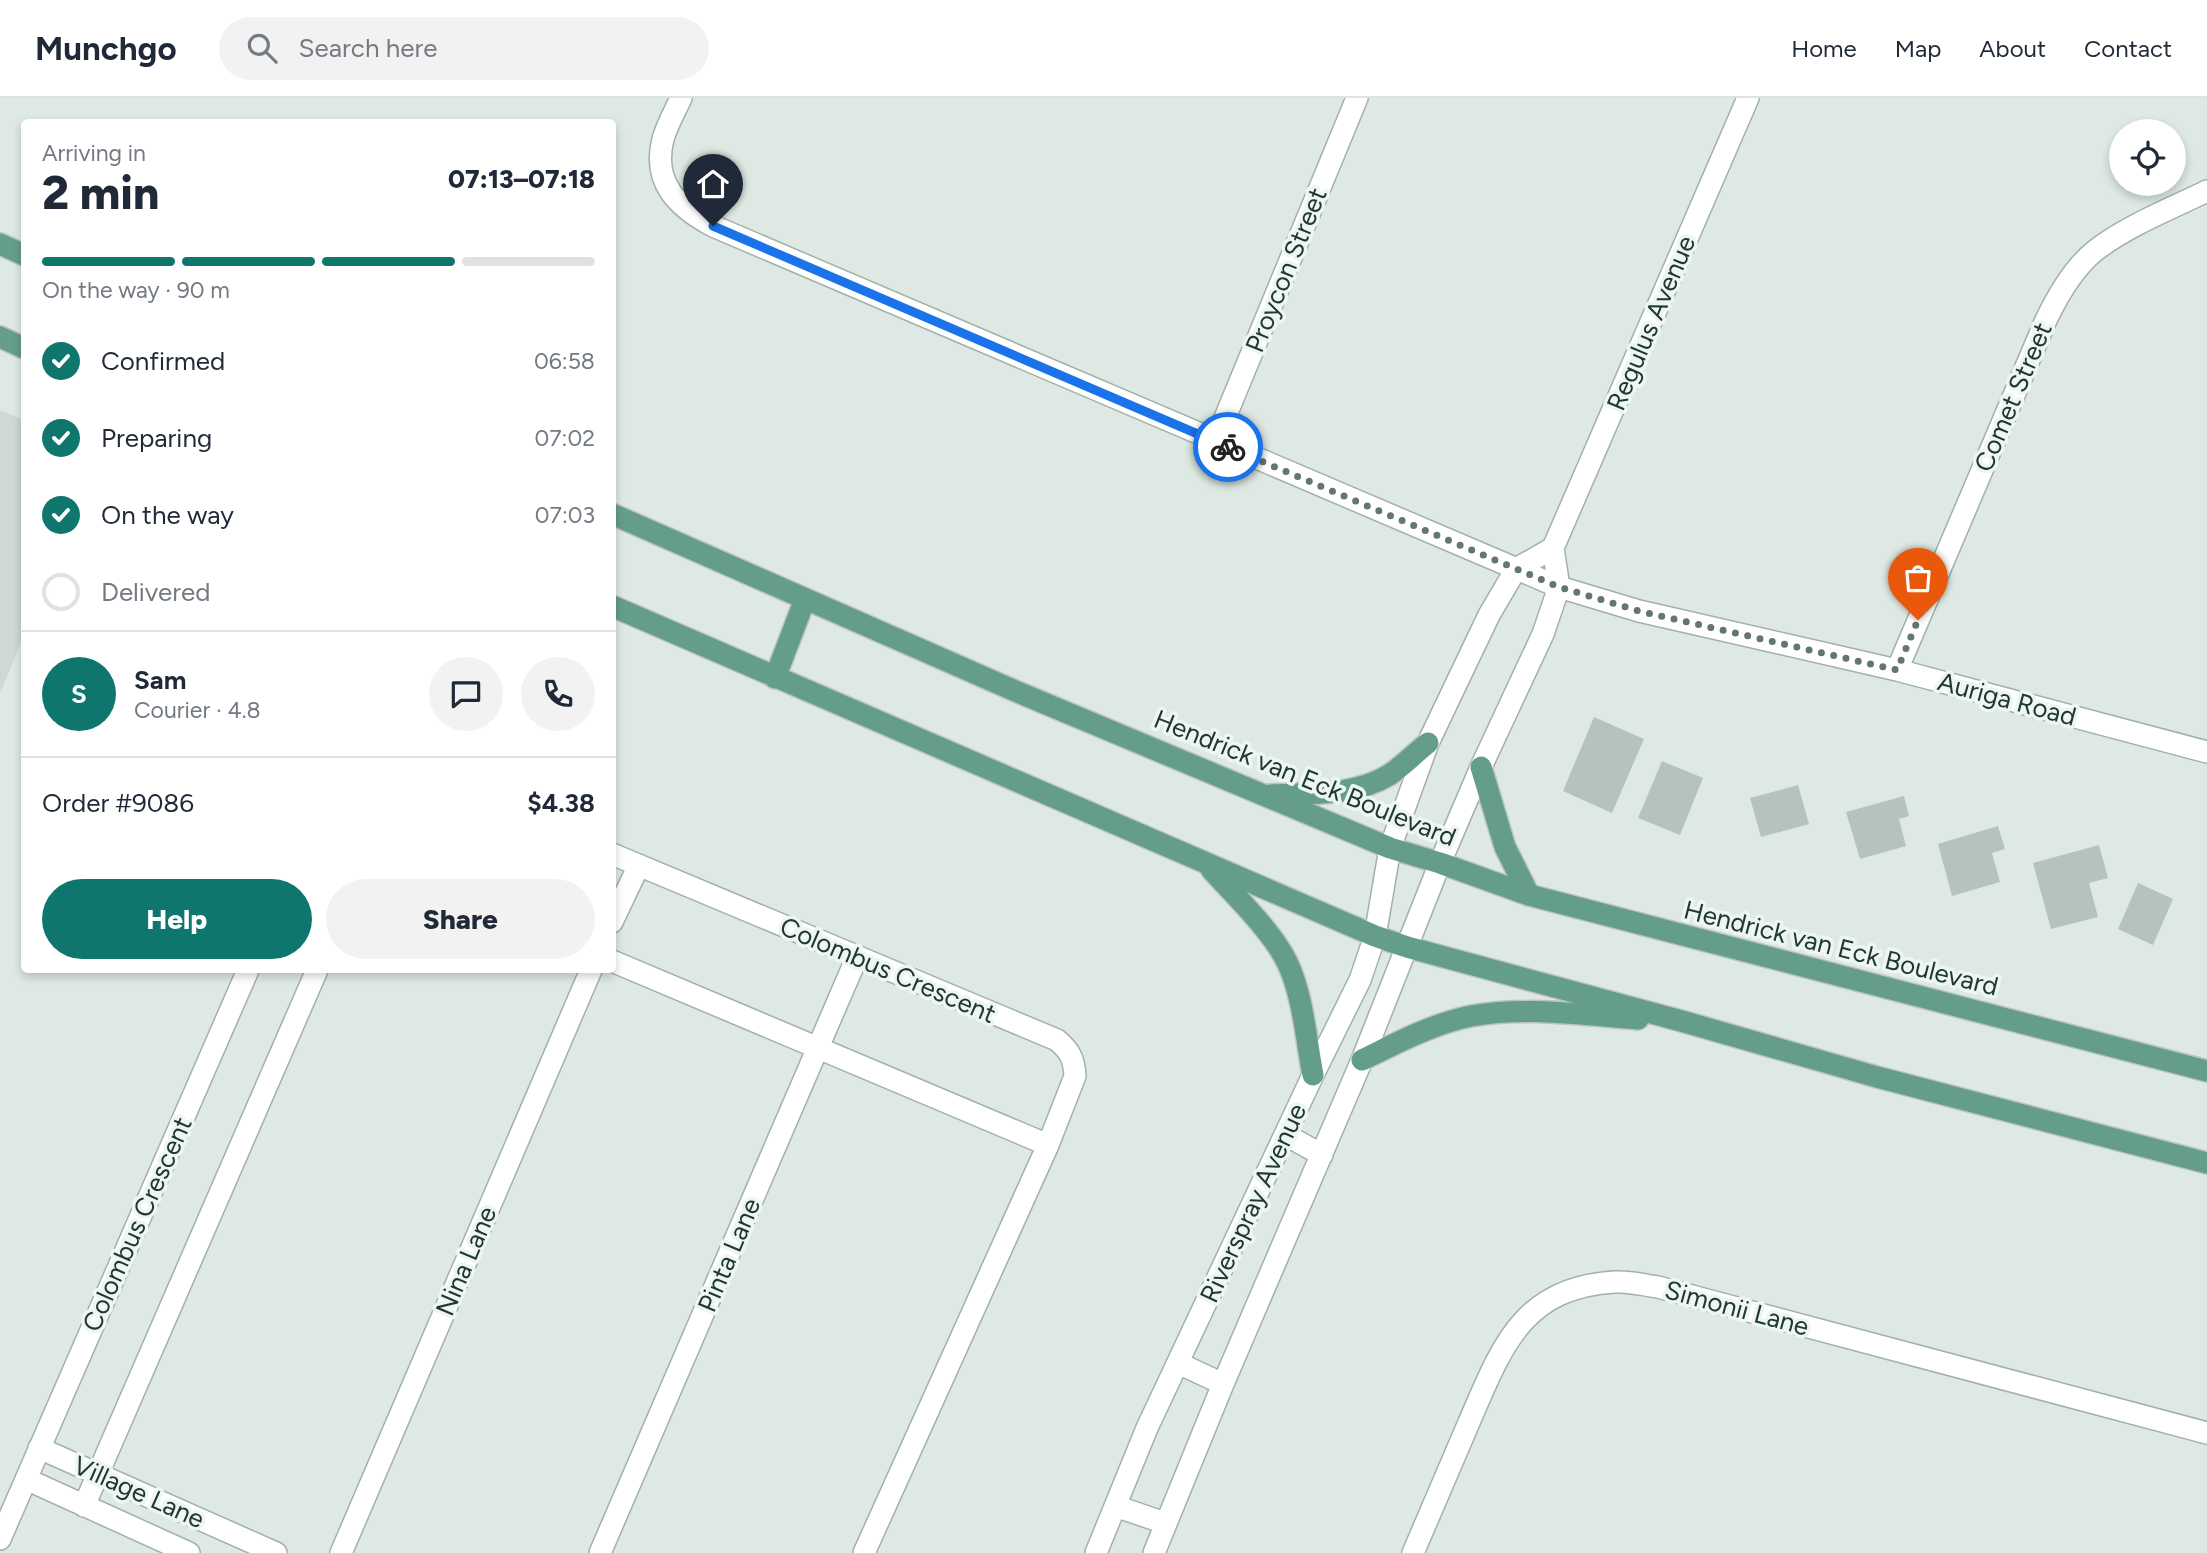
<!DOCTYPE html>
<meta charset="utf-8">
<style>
:root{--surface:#fff;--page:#f2f2f3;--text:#1f2937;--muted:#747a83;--line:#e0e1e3;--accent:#0f766e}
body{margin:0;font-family:Figtree,sans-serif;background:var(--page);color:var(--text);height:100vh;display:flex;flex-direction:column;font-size:26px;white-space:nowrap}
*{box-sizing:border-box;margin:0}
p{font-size:23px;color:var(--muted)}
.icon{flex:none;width:38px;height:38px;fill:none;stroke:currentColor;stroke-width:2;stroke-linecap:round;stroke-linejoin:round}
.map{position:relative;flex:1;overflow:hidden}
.drawer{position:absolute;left:21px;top:21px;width:595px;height:854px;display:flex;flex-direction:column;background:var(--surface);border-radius:7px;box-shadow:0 4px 10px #0003}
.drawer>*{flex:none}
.fabs{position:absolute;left:2109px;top:21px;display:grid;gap:14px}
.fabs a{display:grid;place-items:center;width:77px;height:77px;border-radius:50%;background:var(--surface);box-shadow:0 4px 10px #0003;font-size:35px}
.pin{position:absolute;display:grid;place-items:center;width:60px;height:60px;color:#fff;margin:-72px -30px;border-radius:50% 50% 50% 0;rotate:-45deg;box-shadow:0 0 7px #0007}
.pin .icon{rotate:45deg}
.courier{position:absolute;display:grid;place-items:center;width:70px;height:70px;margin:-35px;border:5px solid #1a73e8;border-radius:50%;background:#fff;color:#222;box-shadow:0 2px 9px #0007}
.summary em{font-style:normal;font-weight:800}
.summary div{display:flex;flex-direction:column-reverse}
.summary{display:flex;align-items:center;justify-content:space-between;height:119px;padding:0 21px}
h1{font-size:46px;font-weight:800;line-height:52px}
.bar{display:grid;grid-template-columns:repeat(4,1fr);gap:10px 7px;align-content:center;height:84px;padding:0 21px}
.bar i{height:9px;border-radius:5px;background:var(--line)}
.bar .on{background:var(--accent)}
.bar p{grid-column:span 4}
.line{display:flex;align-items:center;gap:18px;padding:0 21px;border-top:2px solid var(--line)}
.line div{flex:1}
.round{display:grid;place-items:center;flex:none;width:74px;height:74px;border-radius:37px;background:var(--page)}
ol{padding:0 21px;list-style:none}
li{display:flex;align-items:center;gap:21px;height:77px}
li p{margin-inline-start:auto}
li .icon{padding:7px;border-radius:50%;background:var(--accent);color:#fff;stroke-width:4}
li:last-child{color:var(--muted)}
li i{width:38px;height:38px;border:4px solid var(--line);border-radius:50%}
.cta{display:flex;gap:14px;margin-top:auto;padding:14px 21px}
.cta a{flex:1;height:80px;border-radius:42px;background:var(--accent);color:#fff;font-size:28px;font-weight:800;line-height:80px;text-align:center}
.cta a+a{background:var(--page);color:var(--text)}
header{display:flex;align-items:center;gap:42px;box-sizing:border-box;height:98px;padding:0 35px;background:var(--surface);border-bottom:2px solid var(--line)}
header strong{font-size:33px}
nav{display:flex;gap:38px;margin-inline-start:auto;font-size:24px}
.search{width:490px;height:63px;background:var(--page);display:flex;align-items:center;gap:18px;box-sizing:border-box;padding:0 24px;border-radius:38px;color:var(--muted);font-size:26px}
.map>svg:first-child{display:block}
</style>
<header>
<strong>Munchgo</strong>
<div class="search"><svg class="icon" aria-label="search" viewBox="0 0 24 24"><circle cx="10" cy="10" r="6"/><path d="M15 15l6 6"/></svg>Search here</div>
<nav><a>Home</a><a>Map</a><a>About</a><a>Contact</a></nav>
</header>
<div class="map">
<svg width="2207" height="1455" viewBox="0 0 2207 1455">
<rect width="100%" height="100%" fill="#dee9e3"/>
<path fill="#cdd9d2" d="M 0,312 L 24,322 L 24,538 L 0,595 Z"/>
<path fill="#b4c4bc" d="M 1594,619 L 1644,641 L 1612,715 L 1563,693 Z
M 1662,663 L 1703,680 L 1680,737 L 1638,720 Z
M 1798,687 L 1809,726 L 1761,739 L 1750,700 Z
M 1904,698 L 1909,718 L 1899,721 L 1906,748 L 1860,761 L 1846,714 Z
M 1998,728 L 2005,751 L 1992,755 L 2000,784 L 1952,798 L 1938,746 Z
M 2099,747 L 2108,780 L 2089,785 L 2098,819 L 2051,831 L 2033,765 Z
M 2138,785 L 2173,801 L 2153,847 L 2118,831 Z"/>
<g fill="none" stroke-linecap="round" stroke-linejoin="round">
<g stroke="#a1b1aa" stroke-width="24">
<path id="minor" d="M 681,0 C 675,13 667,27 663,41 C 652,84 677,109 713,128 L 1559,489 L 1639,513 L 1897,572 L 2207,654
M 1215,344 L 1357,0
M 1897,572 L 2046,222 C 2058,197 2074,169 2096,152 C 2129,127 2170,111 2207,93
M 612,756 L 1057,942 C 1070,953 1074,961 1075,978 L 1048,1047 L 864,1455
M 612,824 L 639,767
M 612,863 L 1048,1047
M 1286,1037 L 1322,1057
M 1178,1265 L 1223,1286
M 39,1350 L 276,1455
M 26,1381 L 189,1455
M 84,1408 L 317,872
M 1115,1408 L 1165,1425
M 0,1441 L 248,872
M 341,1455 L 591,872
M 600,1455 L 857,859
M 1096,1455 L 1147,1330 L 1313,977 L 1360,882 L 1375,838 L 1390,750 L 1428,645 L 1489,517 L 1516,471 L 1553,450
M 1154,1455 L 1223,1286 L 1362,962 L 1440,765 L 1481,669 L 1543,536 L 1559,489 L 1553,450 L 1748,0
M 1413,1455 C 1432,1411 1451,1366 1470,1322 C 1502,1248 1523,1189 1615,1184 C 1629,1183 1644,1187 1658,1189 L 2207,1335"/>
</g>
<g stroke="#bcc4c1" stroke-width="24">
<path id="major" d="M 0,146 L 24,157
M 0,239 L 24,250
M 612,416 L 1013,592 L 1390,750 L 1440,765 L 1529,797 L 2207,973
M 612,508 L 1375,838 L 1407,849 L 1685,924 L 1877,979 L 2207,1065
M 775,580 L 805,501
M 1481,669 L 1505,749 L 1529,797
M 1270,697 C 1309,695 1355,698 1389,677 C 1403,668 1415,655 1428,645
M 1211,771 C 1235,798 1272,833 1287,864 C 1303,897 1306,941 1313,977
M 1362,962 C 1397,945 1432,926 1471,918 C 1525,908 1583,917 1638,921"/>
</g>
<use href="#minor" stroke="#fff" stroke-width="21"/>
<use href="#major" stroke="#649e89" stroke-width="21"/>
</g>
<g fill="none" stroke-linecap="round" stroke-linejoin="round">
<path stroke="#62776f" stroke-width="7" stroke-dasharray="0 12.6" d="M 1228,349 L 1559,489 L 1639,513 L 1897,572 L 1918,522"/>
<path stroke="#1a73e8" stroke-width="9" d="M 713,128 L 1228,349"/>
</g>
<g text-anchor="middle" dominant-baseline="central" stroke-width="7" stroke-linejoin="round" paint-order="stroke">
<g font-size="26" fill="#203930" stroke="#eef6f2">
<text transform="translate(1286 172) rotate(-68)">Proycon Street</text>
<text transform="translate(1651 225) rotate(-67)">Regulus Avenue</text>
<text transform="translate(2013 299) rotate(-67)">Comet Street</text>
<text transform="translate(2007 601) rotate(15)">Auriga Road</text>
<text transform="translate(1305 680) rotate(22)">Hendrick van Eck Boulevard</text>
<text transform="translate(1841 850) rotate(14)">Hendrick van Eck Boulevard</text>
<text transform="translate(888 872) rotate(23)">Colombus Crescent</text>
<text transform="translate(1253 1105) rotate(-65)">Riverspray Avenue</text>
<text transform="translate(137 1126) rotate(-66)">Colombus Crescent</text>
<text transform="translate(729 1157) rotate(-67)">Pinta Lane</text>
<text transform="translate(466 1163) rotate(-67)">Nina Lane</text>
<text transform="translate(1737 1210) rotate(15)">Simonii Lane</text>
<text transform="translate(139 1394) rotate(24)">Village Lane</text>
</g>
</g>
</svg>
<div class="fabs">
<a><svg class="icon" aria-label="locate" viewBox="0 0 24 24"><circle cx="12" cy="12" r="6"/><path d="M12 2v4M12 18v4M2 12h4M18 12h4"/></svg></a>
</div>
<div class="pin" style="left:1918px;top:522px;background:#ea580c"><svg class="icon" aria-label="bag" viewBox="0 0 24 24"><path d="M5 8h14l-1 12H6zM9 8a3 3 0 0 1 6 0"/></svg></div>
<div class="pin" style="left:713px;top:128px;background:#1f2937"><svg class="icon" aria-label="home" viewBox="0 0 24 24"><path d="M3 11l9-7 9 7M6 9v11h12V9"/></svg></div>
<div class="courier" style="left:1228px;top:349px"><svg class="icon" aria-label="bike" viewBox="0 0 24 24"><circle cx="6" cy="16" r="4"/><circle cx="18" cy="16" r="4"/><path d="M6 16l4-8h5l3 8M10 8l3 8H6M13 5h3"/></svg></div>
<section class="drawer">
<div class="summary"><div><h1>2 min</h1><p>Arriving in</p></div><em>07:13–07:18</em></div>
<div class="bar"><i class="on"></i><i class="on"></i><i class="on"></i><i></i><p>On the way · 90 m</p></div>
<ol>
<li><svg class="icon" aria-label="check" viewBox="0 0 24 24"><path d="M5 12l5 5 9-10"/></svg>Confirmed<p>06:58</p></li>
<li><svg class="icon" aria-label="check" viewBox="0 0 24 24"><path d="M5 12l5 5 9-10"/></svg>Preparing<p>07:02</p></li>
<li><svg class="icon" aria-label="check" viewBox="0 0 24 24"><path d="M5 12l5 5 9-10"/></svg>On the way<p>07:03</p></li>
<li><i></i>Delivered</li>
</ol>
<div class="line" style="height:126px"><b class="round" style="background:var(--accent);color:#fff">S</b><div><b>Sam</b><p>Courier · 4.8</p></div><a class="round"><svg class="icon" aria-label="chat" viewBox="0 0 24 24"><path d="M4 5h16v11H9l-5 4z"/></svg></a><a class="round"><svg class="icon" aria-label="phone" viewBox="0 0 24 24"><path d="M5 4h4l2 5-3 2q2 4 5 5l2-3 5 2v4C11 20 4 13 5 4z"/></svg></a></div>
<div class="line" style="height:91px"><div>Order #9086</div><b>$4.38</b></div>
<div class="cta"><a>Help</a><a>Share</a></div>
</section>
</div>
